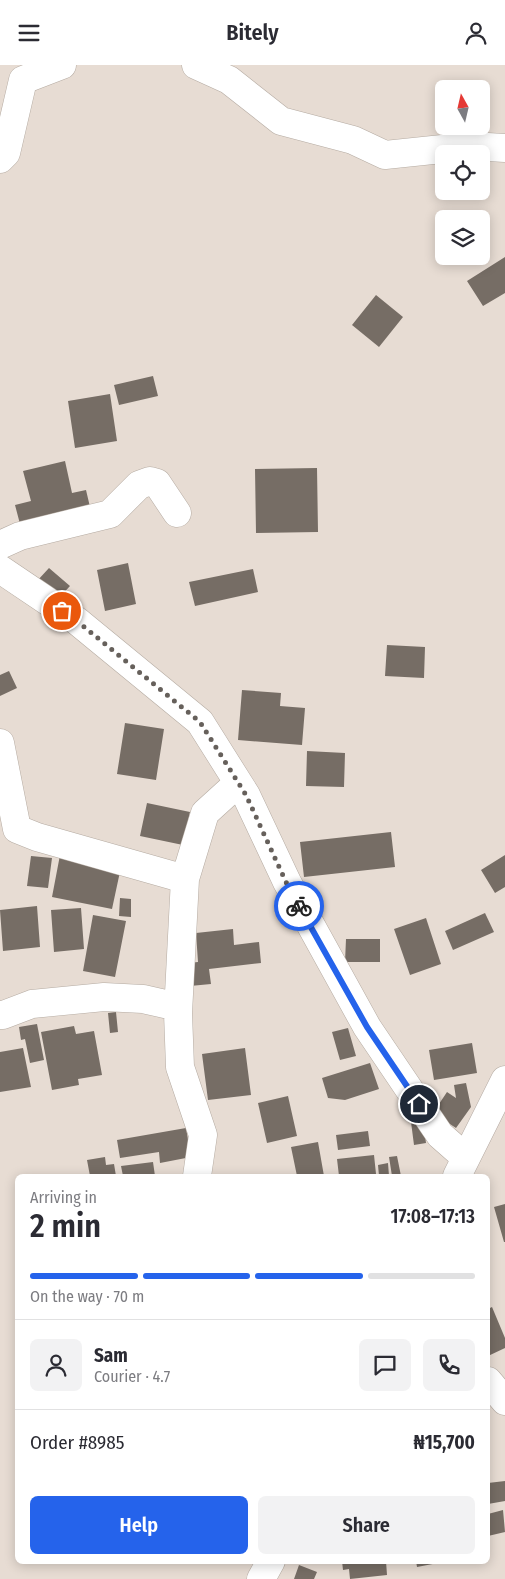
<!DOCTYPE html>
<meta charset="utf-8">
<style>
:root{--surface:#fff;--page:#f2f2f3;--text:#2b2b33;--muted:#7c7c81;--line:#e1e1e2;--accent:#2563eb}
body{margin:0;font-family:"Fira Sans Condensed",sans-serif;background:var(--page);color:var(--text);height:100vh;display:flex;flex-direction:column;font-size:19px;white-space:nowrap}
*{box-sizing:border-box;margin:0}
p{font-size:16px;color:var(--muted)}
.icon{flex:none;width:28px;height:28px;fill:none;stroke:currentColor;stroke-width:2;stroke-linecap:round;stroke-linejoin:round}
.map{position:relative;flex:1;overflow:hidden}
.drawer{position:absolute;left:15px;top:1109px;width:475px;height:390px;display:flex;flex-direction:column;background:var(--surface);border-radius:8px;box-shadow:0 2px 12px #0003}
.drawer>*{flex:none}
.needle{width:32px;rotate:352deg}
.fabs{position:absolute;left:435px;top:15px;display:grid;gap:10px}
.fabs a{display:grid;place-items:center;width:55px;height:55px;border-radius:8px;background:var(--surface);box-shadow:0 2px 12px #0003;font-size:25px}
.pin{position:absolute;display:grid;place-items:center;width:42px;height:42px;color:#fff;margin:-21px;border:2px solid #fff;border-radius:50%;box-shadow:0 1px 5px #0007}
.courier{position:absolute;display:grid;place-items:center;width:50px;height:50px;margin:-25px;border:4px solid #2563eb;border-radius:50%;background:#fff;color:#222;box-shadow:0 1px 6px #0007}
.head em{font-style:normal;font-weight:600}
.head div{display:flex;flex-direction:column-reverse}
.head{display:flex;align-items:center;justify-content:space-between;height:85px;padding:0 15px}
h1{font-size:32px;font-weight:600;line-height:38px}
.bar{display:grid;grid-template-columns:repeat(4,1fr);gap:8px 5px;align-content:center;height:60px;padding:0 15px}
.bar i{height:6px;border-radius:4px;background:var(--line)}
.bar .current{background:var(--accent)}
.bar p{grid-column:span 4}
.line{display:flex;align-items:center;gap:12px;padding:0 15px;border-top:1px solid var(--line)}
.line div{flex:1}
.round{display:grid;place-items:center;flex:none;width:52px;height:52px;border-radius:8px;background:var(--page)}
.primary-button{display:flex;gap:10px;margin-top:auto;padding:10px 15px}
.primary-button a{flex:1;height:58px;border-radius:8px;background:var(--accent);color:#fff;font-size:20px;font-weight:600;line-height:58px;text-align:center}
.primary-button a+a{background:var(--page);color:var(--text)}
header{display:flex;justify-content:space-between;align-items:center;height:65px;padding:0 15px;background:var(--surface);font-size:22px;font-weight:600}
.map>svg:first-child{display:block}
</style>
<header><svg class="icon" aria-label="menu" viewBox="0 0 24 24"><path d="M4 6h16M4 12h16M4 18h16"/></svg>Bitely<svg class="icon" aria-label="person" viewBox="0 0 24 24"><circle cx="12" cy="8" r="4"/><path d="M4 21q1-7 8-7t8 7"/></svg></header>
<div class="map">
<svg width="505" height="1514" viewBox="0 0 505 1514">
<rect width="100%" height="100%" fill="#e7dcd3"/>
<path fill="#766d65" d="M 505,192 L 505,228 L 483,241 L 467,216 Z
M 376,230 L 403,252 L 379,282 L 352,260 Z
M 153,311 L 158,331 L 119,340 L 114,320 Z
M 110,329 L 117,376 L 75,383 L 68,336 Z
M 65,396 L 72,428 L 86,425 L 90,442 L 20,459 L 15,440 L 31,436 L 23,406 Z
M 317,403 L 318,467 L 256,468 L 255,404 Z
M 128,498 L 136,539 L 105,546 L 97,505 Z
M 49,503 L 70,521 L 58,534 L 37,516 Z
M 253,504 L 258,527 L 195,541 L 189,517 Z
M 387,580 L 425,582 L 424,613 L 385,611 Z
M 9,606 L 17,623 L 0,631 L 0,610 Z
M 242,625 L 281,628 L 280,641 L 305,643 L 302,680 L 238,675 Z
M 125,658 L 164,664 L 156,715 L 117,709 Z
M 307,686 L 345,688 L 344,722 L 306,721 Z
M 147,738 L 190,747 L 183,780 L 140,771 Z
M 391,767 L 395,802 L 304,812 L 300,777 Z
M 60,790 L 121,802 L 112,844 L 52,832 Z
M 505,790 L 505,822 L 495,828 L 481,805 Z
M 31,791 L 52,793 L 48,823 L 27,821 Z
M 120,833 L 131,834 L 131,852 L 119,851 Z
M 37,841 L 40,882 L 3,886 L 0,845 Z
M 81,843 L 84,884 L 54,887 L 51,845 Z
M 485,848 L 494,867 L 453,885 L 445,866 Z
M 93,850 L 126,856 L 115,912 L 83,906 Z
M 426,853 L 441,899 L 410,910 L 394,864 Z
M 233,864 L 234,880 L 259,877 L 261,898 L 209,904 L 211,919 L 190,921 L 188,898 L 198,897 L 196,868 Z
M 346,874 L 380,874 L 380,897 L 345,897 Z
M 116,947 L 118,967 L 110,968 L 108,948 Z
M 37,959 L 44,995 L 30,998 L 25,974 L 21,975 L 19,962 Z
M 74,961 L 76,969 L 94,966 L 102,1010 L 78,1014 L 79,1020 L 52,1025 L 41,967 Z
M 348,963 L 356,991 L 340,995 L 332,967 Z
M 472,978 L 477,1008 L 434,1015 L 429,985 Z
M 23,983 L 31,1022 L 0,1027 L 0,987 Z
M 245,983 L 251,1030 L 208,1035 L 202,989 Z
M 370,998 L 379,1024 L 345,1035 L 328,1033 L 322,1013 Z
M 466,1018 L 471,1042 L 456,1063 L 433,1048 L 447,1027 L 456,1033 L 454,1020 Z
M 288,1031 L 297,1071 L 267,1078 L 258,1038 Z
M 423,1055 L 426,1078 L 414,1080 L 411,1057 Z
M 186,1063 L 191,1092 L 160,1098 L 159,1087 L 120,1093 L 117,1075 Z
M 368,1066 L 370,1081 L 338,1085 L 336,1070 Z
M 318,1077 L 324,1111 L 297,1111 L 291,1082 Z
M 374,1090 L 376,1109 L 339,1111 L 337,1094 Z
M 397,1091 L 401,1111 L 392,1111 L 389,1092 Z
M 105,1092 L 106,1100 L 114,1099 L 116,1111 L 90,1111 L 87,1095 Z
M 153,1097 L 155,1111 L 123,1111 L 121,1101 Z
M 388,1098 L 389,1111 L 379,1111 L 378,1100 Z
M 505,1139 L 505,1177 L 504,1177 L 494,1142 Z
M 492,1242 L 505,1273 L 505,1283 L 488,1291 L 488,1244 Z
M 505,1416 L 505,1436 L 488,1439 L 488,1418 Z
M 503,1445 L 505,1467 L 488,1471 L 488,1449 Z
M 342,1496 L 386,1496 L 387,1510 L 350,1514 L 349,1504 L 343,1505 Z
M 416,1496 L 443,1496 L 443,1497 L 417,1502 Z
M 299,1500 L 317,1507 L 314,1514 L 294,1514 Z"/>
<g fill="none" stroke-linecap="round" stroke-linejoin="round">
<g stroke="#b5aba2" stroke-width="29">
<path id="minor" d="M 196,0 L 229,15 L 281,56 L 353,75 L 385,90 L 471,81 L 505,83
M 0,94 L 6,88 L 23,15 L 62,0
M 0,480 L 20,471 L 110,449 L 139,420 L 150,416 L 157,418 L 177,448
M 0,504 L 77,556 L 200,657 L 246,730 L 287,817 L 367,962 L 440,1070 L 465,1092
M 0,678 L 17,764 L 37,772 L 185,814
M 0,950 L 3,950 L 32,939 L 104,932 L 143,934 L 178,942
M 197,1111 L 203,1070 L 180,1002 L 178,948 L 185,814 L 205,748 L 238,718
M 488,1316 L 505,1336"/>
</g>
<g stroke="#b5aba2" stroke-width="29">
<path id="major" d="M 457,1111 L 505,1015
M 261,1514 L 271,1496"/>
</g>
<use href="#minor" stroke="#fff" stroke-width="28"/>
<use href="#major" stroke="#fff" stroke-width="28"/>
</g>
<g fill="none" stroke-linecap="round" stroke-linejoin="round">
<path stroke="#66605b" stroke-width="5" stroke-dasharray="0 9" d="M 62,546 L 77,556 L 200,657 L 246,730 L 286,817 L 299,841"/>
<path stroke="#2563eb" stroke-width="6" d="M 299,841 L 367,962 L 419,1039"/>
</g>
</svg>
<div class="fabs">
<a><svg class="needle" viewBox="-14 -14 28 28"><path d="M0-13l5 13h-10z" fill="#e53935"/><path d="M0 13l5-13h-10z" fill="#7c7c81"/></svg></a>
<a><svg class="icon" aria-label="locate" viewBox="0 0 24 24"><circle cx="12" cy="12" r="6"/><path d="M12 2v4M12 18v4M2 12h4M18 12h4"/></svg></a>
<a><svg class="icon" aria-label="layers" viewBox="0 0 24 24"><path d="M12 4l9 5-9 5-9-5zM3 14l9 5 9-5"/></svg></a>
</div>
<div class="pin" style="left:62px;top:546px;background:#ea580c"><svg class="icon" aria-label="bag" viewBox="0 0 24 24"><path d="M5 8h14l-1 12H6zM9 8a3 3 0 0 1 6 0"/></svg></div>
<div class="pin" style="left:419px;top:1039px;background:#1f2937"><svg class="icon" aria-label="home" viewBox="0 0 24 24"><path d="M3 11l9-7 9 7M6 9v11h12V9"/></svg></div>
<div class="courier" style="left:299px;top:841px"><svg class="icon" aria-label="bike" viewBox="0 0 24 24"><circle cx="6" cy="16" r="4"/><circle cx="18" cy="16" r="4"/><path d="M6 16l4-8h5l3 8M10 8l3 8H6M13 5h3"/></svg></div>
<section class="drawer">
<div class="head"><div><h1>2 min</h1><p>Arriving in</p></div><em>17:08–17:13</em></div>
<div class="bar"><i class="current"></i><i class="current"></i><i class="current"></i><i></i><p>On the way · 70 m</p></div>
<div class="line" style="height:90px"><a class="round"><svg class="icon" aria-label="person" viewBox="0 0 24 24"><circle cx="12" cy="8" r="4"/><path d="M4 21q1-7 8-7t8 7"/></svg></a><div><b>Sam</b><p>Courier · 4.7</p></div><a class="round"><svg class="icon" aria-label="chat" viewBox="0 0 24 24"><path d="M4 5h16v11H9l-5 4z"/></svg></a><a class="round"><svg class="icon" aria-label="phone" viewBox="0 0 24 24"><path d="M5 4h4l2 5-3 2q2 4 5 5l2-3 5 2v4C11 20 4 13 5 4z"/></svg></a></div>
<div class="line" style="height:65px"><div>Order #8985</div><b>₦15,700</b></div>
<div class="primary-button"><a>Help</a><a>Share</a></div>
</section>
</div>
